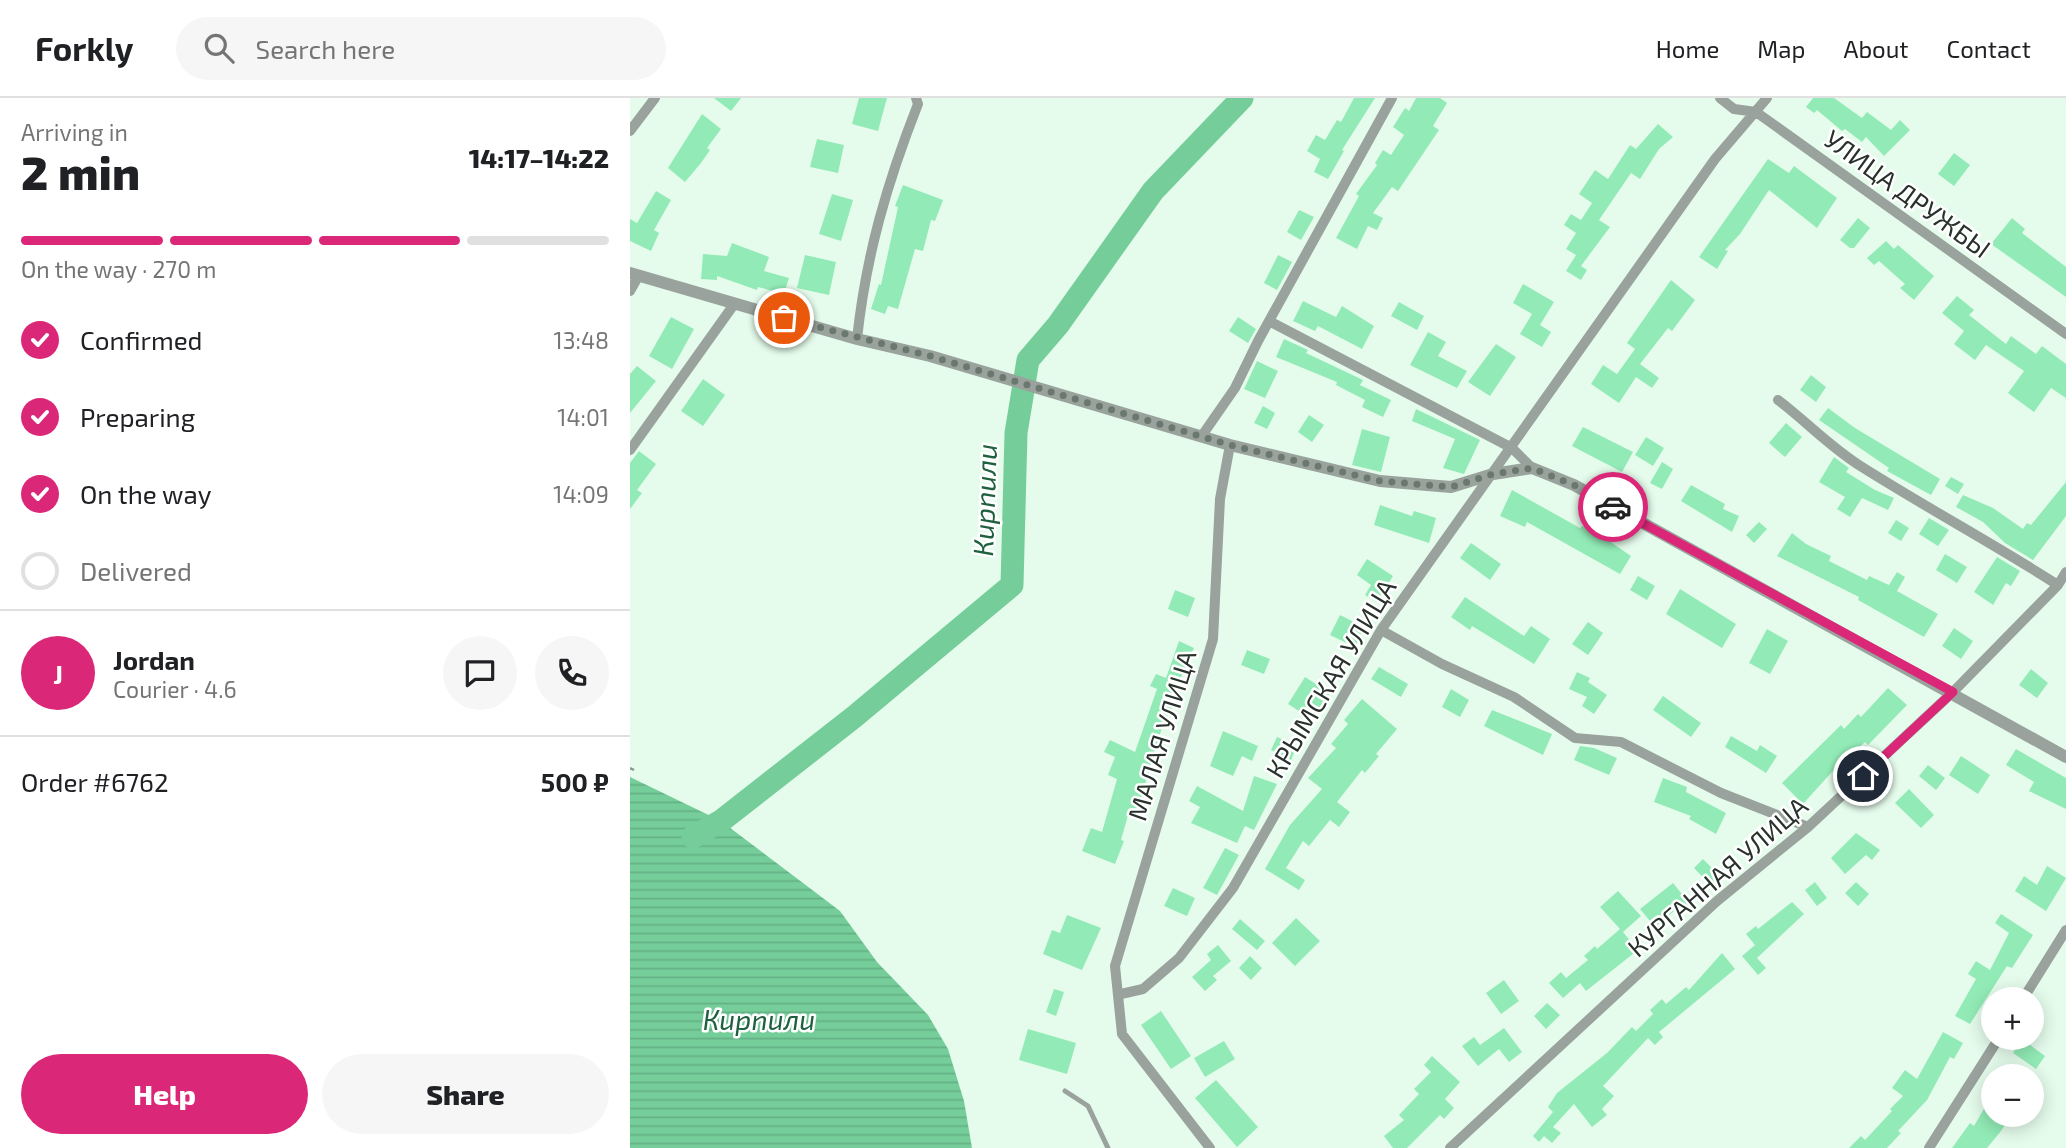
<!DOCTYPE html>
<meta charset="utf-8">
<style>
:root{--surface:#fff;--page:#f6f6f6;--text:#202124;--muted:#757577;--line:#e0e0e0;--accent:#db2777}
body{margin:0;font-family:"Exo 2",sans-serif;background:var(--page);color:var(--text);height:100vh;display:flex;flex-direction:column;font-size:26px;white-space:nowrap}
*{box-sizing:border-box;margin:0}
p{font-size:23px;color:var(--muted)}
.icon{flex:none;width:38px;height:38px;fill:none;stroke:currentColor;stroke-width:2;stroke-linecap:round;stroke-linejoin:round}
.map{position:relative;flex:1;overflow:hidden}
.sheet{display:flex;flex-direction:column;background:var(--surface);width:630px}
.sheet>*{flex:none}
.tools{position:absolute;left:1351px;top:889px;display:grid;gap:14px}
.tools a{display:grid;place-items:center;width:63px;height:63px;border-radius:50%;background:var(--surface);box-shadow:0 4px 18px #0003;font-size:35px}
.pin{position:absolute;display:grid;place-items:center;width:60px;height:60px;color:#fff;margin:-30px;border:4px solid #fff;border-radius:50%;box-shadow:0 2px 7px #0007}
.courier{position:absolute;display:grid;place-items:center;width:70px;height:70px;margin:-35px;border:5px solid #db2777;border-radius:50%;background:#fff;color:#222;box-shadow:0 2px 9px #0007}
.headline em{font-style:normal;font-weight:800}
.headline div{display:flex;flex-direction:column-reverse}
.headline{display:flex;align-items:center;justify-content:space-between;height:119px;padding:0 21px}
h1{font-size:46px;font-weight:800;line-height:52px}
.bar{display:grid;grid-template-columns:repeat(4,1fr);gap:10px 7px;align-content:center;height:84px;padding:0 21px}
.bar i{height:9px;border-radius:5px;background:var(--line)}
.bar .current{background:var(--accent)}
.bar p{grid-column:span 4}
.line{display:flex;align-items:center;gap:18px;padding:0 21px;border-top:2px solid var(--line)}
.line div{flex:1}
.round{display:grid;place-items:center;flex:none;width:74px;height:74px;border-radius:37px;background:var(--page)}
ol{padding:0 21px;list-style:none}
li{display:flex;align-items:center;gap:21px;height:77px}
li p{margin-inline-start:auto}
li .icon{padding:7px;border-radius:50%;background:var(--accent);color:#fff;stroke-width:4}
li:last-child{color:var(--muted)}
li i{width:38px;height:38px;border:4px solid var(--line);border-radius:50%}
.action{display:flex;gap:14px;margin-top:auto;padding:14px 21px}
.action a{flex:1;height:80px;border-radius:42px;background:var(--accent);color:#fff;font-size:28px;font-weight:800;line-height:80px;text-align:center}
.action a+a{background:var(--page);color:var(--text)}
header{display:flex;align-items:center;gap:42px;box-sizing:border-box;height:98px;padding:0 35px;background:var(--surface);border-bottom:2px solid var(--line)}
header strong{font-size:33px}
nav{display:flex;gap:38px;margin-inline-start:auto;font-size:24px}
.search{width:490px;height:63px;background:var(--page);display:flex;align-items:center;gap:18px;box-sizing:border-box;padding:0 24px;border-radius:38px;color:var(--muted);font-size:26px}
main{display:flex;flex:1;min-height:0}
.map>svg:first-child{display:block}
</style>
<header>
<strong>Forkly</strong>
<div class="search"><svg class="icon" aria-label="search" viewBox="0 0 24 24"><circle cx="10" cy="10" r="6"/><path d="M15 15l6 6"/></svg>Search here</div>
<nav><a>Home</a><a>Map</a><a>About</a><a>Contact</a></nav>
</header>
<main>
<section class="sheet">
<div class="headline"><div><h1>2 min</h1><p>Arriving in</p></div><em>14:17–14:22</em></div>
<div class="bar"><i class="current"></i><i class="current"></i><i class="current"></i><i></i><p>On the way · 270 m</p></div>
<ol>
<li><svg class="icon" aria-label="check" viewBox="0 0 24 24"><path d="M5 12l5 5 9-10"/></svg>Confirmed<p>13:48</p></li>
<li><svg class="icon" aria-label="check" viewBox="0 0 24 24"><path d="M5 12l5 5 9-10"/></svg>Preparing<p>14:01</p></li>
<li><svg class="icon" aria-label="check" viewBox="0 0 24 24"><path d="M5 12l5 5 9-10"/></svg>On the way<p>14:09</p></li>
<li><i></i>Delivered</li>
</ol>
<div class="line" style="height:126px"><b class="round" style="background:var(--accent);color:#fff">J</b><div><b>Jordan</b><p>Courier · 4.6</p></div><a class="round"><svg class="icon" aria-label="chat" viewBox="0 0 24 24"><path d="M4 5h16v11H9l-5 4z"/></svg></a><a class="round"><svg class="icon" aria-label="phone" viewBox="0 0 24 24"><path d="M5 4h4l2 5-3 2q2 4 5 5l2-3 5 2v4C11 20 4 13 5 4z"/></svg></a></div>
<div class="line" style="height:91px"><div>Order #6762</div><b>500 ₽</b></div>
<div class="action"><a>Help</a><a>Share</a></div>
</section>
<div class="map">
<svg width="1436" height="1050" viewBox="0 0 1436 1050">
<defs>
<pattern id="water-rules" width="6" height="5" patternUnits="userSpaceOnUse" patternTransform="scale(1.75)"><rect width="6" height="5" fill="#75ce9a"/><path d="M0 2.5h6" fill="none" stroke="#65b185"/></pattern>
</defs>
<rect width="100%" height="100%" fill="#e5fcec"/>
<path fill="url(#water-rules)" d="M 0,679 L 91,723 L 210,813 L 247,864 L 298,917 L 318,951 L 334,1003 L 342,1050 L 0,1050 Z"/>
<g fill="none" stroke-linecap="round" stroke-linejoin="round">
<path stroke="#75ce9a" stroke-width="23" d="M 63,739 L 91,723 L 224,619 L 382,487 L 386,335 L 398,262 L 428,227 L 523,93 L 612,0"/>
</g>
<path fill="#92ebb6" d="M 84,0 L 111,0 L 101,13 Z
M 229,0 L 257,0 L 248,33 L 222,26 Z
M 724,0 L 745,0 L 712,52 L 714,53 L 698,81 L 684,74 L 690,61 L 677,53 L 686,37 L 695,42 L 707,22 L 711,24 Z
M 786,0 L 810,0 L 817,5 L 803,28 L 809,32 L 768,93 L 762,89 L 743,115 L 753,120 L 747,132 L 738,128 L 727,151 L 706,140 L 729,98 L 726,96 L 747,67 L 745,65 L 753,52 L 761,57 L 774,37 L 763,29 L 775,10 L 779,13 Z
M 1183,0 L 1204,0 L 1232,20 L 1237,14 L 1261,32 L 1270,22 L 1280,32 L 1254,58 L 1236,39 L 1232,44 L 1215,31 L 1212,33 L 1187,12 L 1184,15 L 1176,9 Z
M 72,16 L 91,31 L 77,50 L 80,52 L 71,65 L 55,84 L 38,70 Z
M 1028,26 L 1043,39 L 1029,51 L 1010,81 L 1001,75 L 969,122 L 980,129 L 951,168 L 957,172 L 951,182 L 936,173 L 946,157 L 936,151 L 946,135 L 934,127 L 941,116 L 951,122 L 962,105 L 949,96 L 965,72 L 978,81 L 1000,47 L 1006,51 Z
M 187,41 L 214,47 L 208,75 L 180,69 Z
M 1324,55 L 1340,67 L 1324,88 L 1308,76 Z
M 1138,61 L 1159,75 L 1164,68 L 1207,100 L 1187,130 L 1139,92 L 1110,136 L 1095,152 L 1098,153 L 1087,171 L 1069,159 Z
M 273,87 L 313,102 L 305,123 L 301,122 L 293,153 L 285,151 L 268,211 L 258,208 L 255,216 L 241,211 L 249,186 L 251,187 L 268,109 L 265,108 Z
M 26,93 L 41,102 L 24,132 L 29,135 L 21,153 L 0,143 L 0,121 L 7,125 Z
M 202,96 L 223,102 L 211,143 L 189,136 Z
M 669,112 L 684,119 L 671,142 L 657,134 Z
M 1228,120 L 1240,130 L 1224,150 L 1220,150 L 1210,142 Z
M 1382,120 L 1395,131 L 1392,135 L 1436,169 L 1436,199 L 1361,146 Z
M 1256,143 L 1264,151 L 1268,147 L 1304,178 L 1284,202 L 1270,190 L 1275,186 L 1249,163 L 1244,167 L 1237,160 Z
M 102,145 L 139,159 L 134,173 L 159,180 L 154,196 L 128,189 L 127,192 L 87,178 L 87,182 L 71,181 L 73,156 L 97,158 Z
M 175,157 L 206,164 L 199,197 L 167,190 Z
M 648,157 L 662,164 L 647,192 L 634,185 Z
M 1041,182 L 1065,202 L 1042,233 L 1038,230 L 1010,266 L 1029,280 L 1022,290 L 1006,279 L 989,305 L 961,286 L 973,267 L 987,276 L 1005,251 L 997,245 Z
M 893,186 L 924,204 L 910,227 L 921,234 L 912,249 L 890,236 L 902,216 L 883,205 Z
M 1327,198 L 1344,212 L 1339,217 L 1376,246 L 1381,238 L 1406,256 L 1412,248 L 1436,266 L 1436,300 L 1421,290 L 1404,314 L 1378,295 L 1394,273 L 1356,247 L 1345,262 L 1324,246 L 1334,233 L 1312,215 Z
M 673,203 L 706,219 L 712,208 L 744,228 L 732,251 L 688,228 L 685,233 L 663,223 Z
M 769,204 L 794,218 L 787,232 L 761,218 Z
M 41,219 L 64,231 L 42,271 L 19,258 Z
M 608,219 L 626,231 L 618,245 L 599,233 Z
M 798,234 L 816,244 L 808,258 L 837,273 L 827,290 L 780,267 Z
M 654,241 L 678,252 L 676,255 L 733,282 L 730,287 L 761,302 L 753,319 L 732,309 L 735,302 L 706,287 L 707,284 L 646,259 Z
M 866,246 L 886,259 L 860,298 L 838,284 Z
M 627,263 L 648,273 L 635,300 L 614,291 Z
M 7,268 L 26,283 L 0,315 L 0,276 Z
M 1181,277 L 1196,289 L 1186,304 L 1170,292 Z
M 73,281 L 95,297 L 73,328 L 51,313 Z
M 633,308 L 645,315 L 637,331 L 624,325 Z
M 1198,310 L 1225,330 L 1310,381 L 1301,397 L 1257,373 L 1259,370 L 1189,322 Z
M 786,311 L 850,342 L 834,376 L 813,370 L 825,341 L 782,323 Z
M 679,317 L 694,327 L 682,344 L 668,334 Z
M 1156,325 L 1172,339 L 1155,359 L 1139,345 Z
M 953,329 L 1003,354 L 992,374 L 942,348 Z
M 732,331 L 760,339 L 751,374 L 722,367 Z
M 1016,339 L 1034,350 L 1023,368 L 1005,357 Z
M 9,353 L 26,366 L 7,392 L 12,395 L 0,411 L 0,365 Z
M 1204,359 L 1219,370 L 1216,374 L 1245,392 L 1264,400 L 1258,412 L 1232,400 L 1220,419 L 1207,411 L 1215,399 L 1189,384 Z
M 1032,364 L 1043,371 L 1032,391 L 1020,385 Z
M 1321,379 L 1334,386 L 1328,396 L 1315,388 Z
M 1436,384 L 1436,418 L 1403,462 L 1375,445 L 1353,424 L 1326,409 L 1333,397 L 1363,410 L 1393,431 L 1397,425 L 1401,427 Z
M 1061,387 L 1095,406 L 1093,411 L 1109,418 L 1102,434 L 1051,403 Z
M 882,392 L 950,430 L 952,428 L 969,436 L 1001,458 L 990,476 L 897,424 L 895,429 L 870,418 Z
M 750,407 L 782,418 L 784,413 L 806,420 L 799,445 L 744,427 Z
M 1299,420 L 1319,432 L 1308,448 L 1289,436 Z
M 1266,422 L 1279,430 L 1271,443 L 1258,435 Z
M 1129,424 L 1137,431 L 1124,445 L 1116,437 Z
M 1162,435 L 1176,446 L 1201,458 L 1199,463 L 1237,482 L 1239,478 L 1259,487 L 1267,474 L 1275,479 L 1267,493 L 1308,516 L 1294,539 L 1228,502 L 1229,499 L 1147,458 Z
M 841,445 L 871,466 L 860,482 L 830,460 Z
M 1315,456 L 1337,469 L 1327,485 L 1306,472 Z
M 1367,459 L 1390,473 L 1381,488 L 1376,485 L 1363,507 L 1344,494 Z
M 737,461 L 763,478 L 747,504 L 735,497 L 741,487 L 727,477 Z
M 1008,478 L 1025,488 L 1017,502 L 1000,492 Z
M 1050,491 L 1106,526 L 1092,550 L 1036,516 Z
M 545,492 L 565,500 L 558,519 L 538,511 Z
M 835,499 L 894,538 L 901,528 L 920,541 L 904,566 L 842,528 L 840,532 L 821,519 Z
M 710,517 L 734,529 L 725,549 L 700,537 Z
M 958,524 L 973,535 L 958,557 L 942,546 Z
M 1324,530 L 1343,543 L 1331,561 L 1312,548 Z
M 1137,531 L 1158,543 L 1140,576 L 1119,565 Z
M 549,543 L 564,550 L 548,586 L 554,588 L 533,626 L 506,717 L 499,714 L 491,742 L 494,743 L 485,766 L 452,753 L 461,730 L 472,734 L 487,681 L 478,677 L 485,659 L 474,654 L 480,642 L 505,654 L 527,591 L 520,588 L 526,576 L 536,580 Z
M 617,552 L 640,561 L 634,576 L 611,567 Z
M 749,569 L 778,586 L 771,599 L 741,581 Z
M 1401,571 L 1418,585 L 1407,600 L 1389,587 Z
M 947,574 L 960,580 L 958,584 L 977,597 L 964,616 L 952,608 L 957,599 L 939,591 Z
M 675,579 L 700,595 L 683,622 L 658,606 Z
M 1258,590 L 1277,607 L 1238,647 L 1235,644 L 1201,675 L 1173,706 L 1152,685 L 1211,627 L 1214,631 L 1228,616 L 1231,619 Z
M 821,591 L 839,602 L 830,619 L 812,609 Z
M 1033,598 L 1071,625 L 1061,639 L 1023,612 Z
M 732,601 L 767,631 L 746,656 L 749,658 L 735,675 L 732,672 L 707,704 L 720,714 L 709,729 L 700,722 L 679,748 L 673,743 L 656,770 L 675,782 L 669,792 L 635,771 L 660,727 L 692,691 L 678,680 L 706,650 L 701,646 L 718,626 L 714,622 Z
M 862,612 L 922,636 L 913,657 L 854,628 Z
M 593,633 L 628,648 L 622,663 L 612,658 L 603,678 L 580,668 Z
M 1101,638 L 1127,653 L 1130,647 L 1147,658 L 1136,675 L 1095,649 Z
M 647,639 L 667,648 L 661,662 L 641,652 Z
M 950,648 L 964,650 L 987,660 L 979,677 L 944,662 Z
M 1386,651 L 1436,680 L 1436,711 L 1399,693 L 1404,684 L 1376,667 Z
M 1331,658 L 1360,677 L 1348,696 L 1319,677 Z
M 1298,667 L 1315,680 L 1306,692 L 1289,678 Z
M 624,678 L 647,686 L 624,732 L 615,728 L 607,745 L 561,725 L 570,709 L 559,703 L 567,688 L 613,713 Z
M 1033,680 L 1057,689 L 1056,694 L 1096,715 L 1086,736 L 1059,721 L 1061,718 L 1024,704 Z
M 1279,691 L 1304,717 L 1291,730 L 1265,705 Z
M 1226,735 L 1250,752 L 1242,762 L 1236,757 L 1215,776 L 1201,760 Z
M 595,750 L 609,757 L 587,797 L 573,790 Z
M 1073,761 L 1092,780 L 1082,789 L 1064,770 Z
M 1417,768 L 1436,780 L 1416,813 L 1385,793 L 1394,778 L 1407,787 Z
M 1185,784 L 1197,800 L 1187,808 L 1175,792 Z
M 1226,784 L 1239,796 L 1228,808 L 1215,795 Z
M 1043,785 L 1060,806 L 1047,816 L 1044,813 L 1025,829 L 1010,811 Z
M 543,790 L 565,800 L 557,818 L 534,808 Z
M 988,793 L 1011,818 L 993,834 L 1008,852 L 956,893 L 950,885 L 933,900 L 919,885 L 931,874 L 936,880 L 958,862 L 954,858 L 965,848 L 967,851 L 990,831 L 970,809 Z
M 1162,804 L 1174,816 L 1127,860 L 1136,870 L 1128,877 L 1112,858 L 1125,847 L 1116,836 L 1126,828 L 1128,831 Z
M 1371,816 L 1403,837 L 1382,870 L 1377,868 L 1340,926 L 1325,918 L 1346,881 L 1338,876 L 1346,863 L 1360,872 L 1379,835 L 1365,825 Z
M 437,817 L 471,830 L 452,872 L 413,856 L 422,832 L 430,835 Z
M 666,820 L 690,843 L 665,868 L 642,845 Z
M 610,821 L 635,843 L 627,852 L 602,831 Z
M 588,847 L 601,863 L 583,878 L 587,882 L 575,893 L 562,879 L 581,862 L 577,856 Z
M 1092,855 L 1105,871 L 1029,934 L 1033,939 L 1025,947 L 1018,940 L 973,988 L 984,998 L 972,1011 L 977,1017 L 962,1029 L 944,1006 L 923,1029 L 931,1035 L 922,1045 L 914,1038 L 909,1044 L 903,1038 L 923,1014 L 918,1009 L 927,995 L 977,955 L 1002,929 L 1006,933 L 1023,916 L 1020,912 L 1032,901 L 1036,906 L 1056,889 L 1059,892 Z
M 620,858 L 632,870 L 621,882 L 609,870 Z
M 874,882 L 889,903 L 871,916 L 856,895 Z
M 424,891 L 434,894 L 426,918 L 416,914 Z
M 917,905 L 930,917 L 916,931 L 904,918 Z
M 531,913 L 561,958 L 541,971 L 511,927 Z
M 874,930 L 892,954 L 879,964 L 869,951 L 848,968 L 832,948 L 844,939 L 850,947 Z
M 398,931 L 446,945 L 437,976 L 389,962 Z
M 1313,934 L 1333,945 L 1324,961 L 1320,959 L 1297,1002 L 1268,1033 L 1271,1035 L 1257,1050 L 1219,1050 L 1231,1038 L 1235,1042 L 1262,1013 L 1260,1011 L 1273,998 L 1262,990 L 1275,972 L 1287,981 Z
M 1392,941 L 1415,958 L 1406,971 L 1383,955 Z
M 594,943 L 605,961 L 575,979 L 564,960 Z
M 802,958 L 830,984 L 815,1001 L 824,1010 L 814,1021 L 810,1017 L 777,1050 L 763,1050 L 754,1038 L 774,1022 L 769,1017 L 789,996 L 784,991 L 801,974 L 794,967 Z
M 586,982 L 628,1029 L 607,1049 L 565,1000 Z
M 1363,995 L 1363,1017 L 1381,1017 L 1371,1033 L 1357,1050 L 1322,1050 L 1340,1025 L 1344,1028 Z"/>
<g fill="none" stroke-linecap="round" stroke-linejoin="round">
<path stroke="#88988d" stroke-width="2.5" stroke-dasharray="5 5" stroke-linecap="butt" d="M 0,670 L 4,672"/>
<path stroke="#99a29c" stroke-width="5" d="M 435,993 L 458,1008 L 478,1050"/>
<path stroke="#99a29c" stroke-width="10" d="M 1090,0 L 1104,11 L 1126,14 L 1436,236
M 0,33 L 25,0
M 0,193 L 9,177
M 639,223 L 882,350 L 902,370
M 227,241 C 236,157 257,85 288,6 L 286,0
M 1148,302 C 1177,324 1201,350 1232,369 C 1297,410 1364,446 1428,487
M 571,339 L 605,290 L 628,243 L 762,0
M 0,352 L 105,205
M 751,532 L 812,566 L 884,599 L 945,640 L 991,644 L 1091,695 L 1178,729
M 491,896 L 513,891 L 549,860 L 603,790 L 751,532 L 1085,61 L 1137,0
M 1393,901 L 1436,832
M 580,1050 L 492,936 L 485,868 L 583,541 L 590,401 L 600,347
M 820,1050 L 1087,803 L 1178,729 L 1323,594 L 1428,487 L 1436,474
M 1299,1050 L 1369,940"/>
<path stroke="#99a29c" stroke-width="12" d="M 0,175 L 227,241 L 300,258 L 600,347 L 750,383 L 821,389 L 863,376 L 902,370 L 944,387 L 1436,659"/>
</g>
<g fill="none" stroke-linecap="round" stroke-linejoin="round">
<path stroke="#6a786f" stroke-width="7" stroke-dasharray="0 12.6" d="M 154,220 L 300,258 L 600,347 L 750,383 L 821,389 L 863,376 L 902,370 L 944,387 L 983,409"/>
<path stroke="#db2777" stroke-width="9" d="M 983,409 L 1323,594 L 1233,678"/>
</g>
<g text-anchor="middle" dominant-baseline="central" stroke-width="5" stroke-linejoin="round" paint-order="stroke">
<g font-size="26" fill="#28312b" stroke="#fff">
<text transform="translate(1278 95) rotate(36)">УЛИЦА ДРУЖБЫ</text>
<text transform="translate(700 580) rotate(-59)">КРЫМСКАЯ УЛИЦА</text>
<text transform="translate(531 637) rotate(-73)">МАЛАЯ УЛИЦА</text>
<text transform="translate(1087 778) rotate(-41)">КУРГАННАЯ УЛИЦА</text>
</g>
<g font-size="28" font-style="italic" fill="#1f603e" stroke="#fff">
<text transform="translate(354 402) rotate(-88)">Кирпили</text>
<text x="129" y="921">Кирпили</text>
</g>
</g>
</svg>
<div class="tools">
<a>+</a>
<a>−</a>
</div>
<div class="pin" style="left:154px;top:220px;background:#ea580c"><svg class="icon" aria-label="bag" viewBox="0 0 24 24"><path d="M5 8h14l-1 12H6zM9 8a3 3 0 0 1 6 0"/></svg></div>
<div class="pin" style="left:1233px;top:678px;background:#1f2937"><svg class="icon" aria-label="home" viewBox="0 0 24 24"><path d="M3 11l9-7 9 7M6 9v11h12V9"/></svg></div>
<div class="courier" style="left:983px;top:409px"><svg class="icon" aria-label="car" viewBox="0 0 24 24"><path d="M5 17H2v-5l4-1 3-4h7l3 4 3 1v5h-3M9 17h6M6 11h13"/><circle cx="7" cy="17" r="2"/><circle cx="17" cy="17" r="2"/></svg></div>
</div>
</main>
